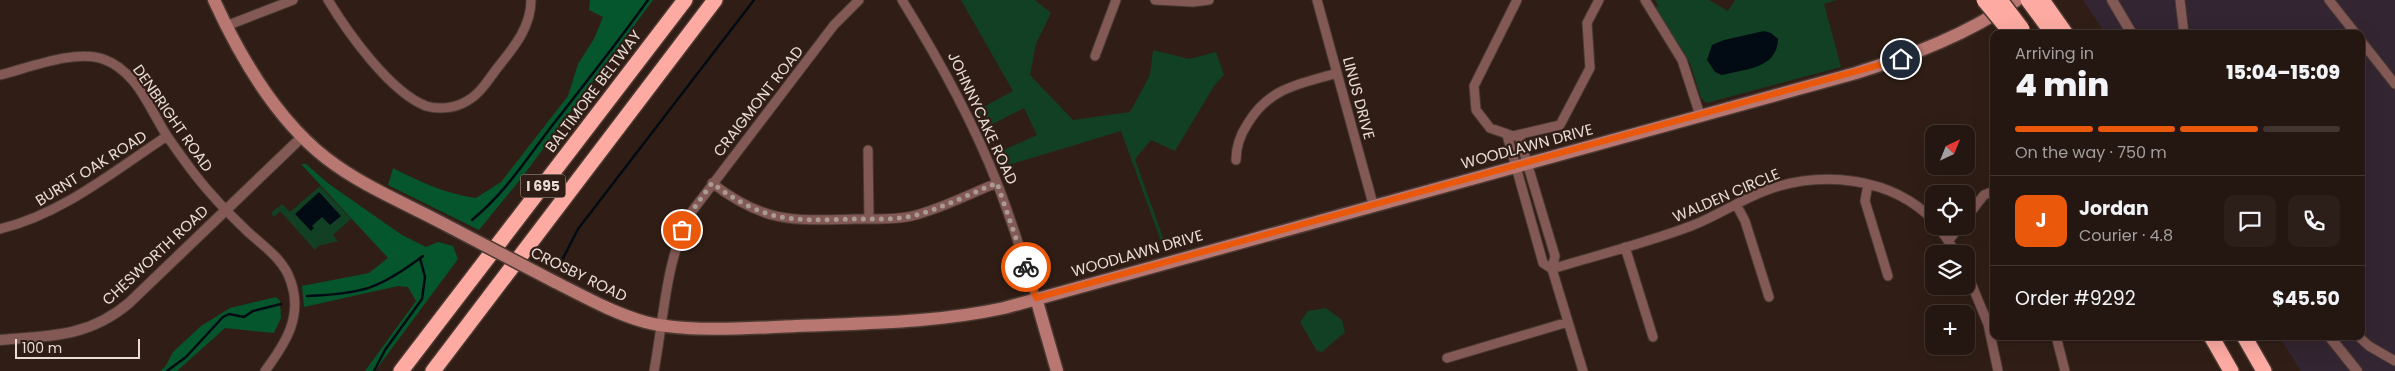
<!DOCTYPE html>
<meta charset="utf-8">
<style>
:root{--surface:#241610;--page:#2c1f19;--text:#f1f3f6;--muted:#a39f9f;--line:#413530;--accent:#ea580c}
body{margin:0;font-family:Poppins,sans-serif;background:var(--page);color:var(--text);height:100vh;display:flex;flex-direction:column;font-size:19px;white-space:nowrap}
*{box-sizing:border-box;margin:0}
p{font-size:16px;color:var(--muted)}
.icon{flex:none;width:28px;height:28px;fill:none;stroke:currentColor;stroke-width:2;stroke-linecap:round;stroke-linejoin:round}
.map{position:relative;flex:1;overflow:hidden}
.panel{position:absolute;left:1990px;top:30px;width:375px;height:310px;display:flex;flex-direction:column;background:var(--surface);border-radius:10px;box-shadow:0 5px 20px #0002,0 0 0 1px var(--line)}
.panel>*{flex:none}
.needle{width:32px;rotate:43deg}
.tools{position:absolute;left:1925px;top:125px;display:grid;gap:10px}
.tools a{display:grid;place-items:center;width:50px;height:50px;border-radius:10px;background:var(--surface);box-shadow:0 5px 20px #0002,0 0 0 1px var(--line);font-size:25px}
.scale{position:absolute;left:15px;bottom:12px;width:125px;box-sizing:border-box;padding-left:5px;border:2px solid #eaddd7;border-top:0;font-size:14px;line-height:18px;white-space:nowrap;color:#eaddd7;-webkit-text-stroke:4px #301e16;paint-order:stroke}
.pin{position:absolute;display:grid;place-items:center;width:42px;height:42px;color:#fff;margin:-21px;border:2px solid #fff;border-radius:50%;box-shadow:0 1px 5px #0007}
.courier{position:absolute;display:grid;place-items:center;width:50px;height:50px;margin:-25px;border:4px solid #ea580c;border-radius:50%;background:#fff;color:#222;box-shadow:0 1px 6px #0007}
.summary em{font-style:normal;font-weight:800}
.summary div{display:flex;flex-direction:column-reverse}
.summary{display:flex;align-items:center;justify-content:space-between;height:85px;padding:0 25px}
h1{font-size:32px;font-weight:800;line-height:38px}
.bar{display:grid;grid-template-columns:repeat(4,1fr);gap:8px 5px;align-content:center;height:60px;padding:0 25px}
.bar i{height:6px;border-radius:4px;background:var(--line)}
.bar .active{background:var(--accent)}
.bar p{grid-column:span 4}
.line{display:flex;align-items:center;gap:12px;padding:0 25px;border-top:1px solid var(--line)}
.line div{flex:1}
.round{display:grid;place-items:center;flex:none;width:52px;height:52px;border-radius:10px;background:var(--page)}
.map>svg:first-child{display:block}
</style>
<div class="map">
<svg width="2395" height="371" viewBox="0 0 2395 371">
<rect width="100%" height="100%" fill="#301e16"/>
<path fill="#332531" d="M 2083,0 L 2395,0 L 2395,371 L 2301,371 L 2279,336 L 2361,336 L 2361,34 L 2106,34 Z"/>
<path fill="#114024" d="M 961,0 L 1035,0 L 1051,13 L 1036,44 L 1030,75 L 1073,120 L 1130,112 L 1150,75 L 1153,50 L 1189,59 L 1216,52 L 1224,75 L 1214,86 L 1175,151 L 1151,140 L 1135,159 L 1166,246 L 1163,247 L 1121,131 L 1005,166 L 999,152 L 1037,135 L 1024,108 L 987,127 L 978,110 L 1013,91 Z
M 1655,0 L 1709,0 L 1728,11 L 1735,0 L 1837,0 L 1824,4 L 1841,67 L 1706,103 L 1701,98 L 1690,63 L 1654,6 L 1659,7 Z
M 320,186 L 351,219 L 333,235 L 338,241 L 318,246 L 315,250 L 280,211 L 274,217 L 271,213 L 282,204 L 290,212 Z
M 1326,308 L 1342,320 L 1345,332 L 1322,352 L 1317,351 L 1300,322 L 1308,311 Z"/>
<path fill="#06562d" d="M 590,0 L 653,0 L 523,176 L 479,230 L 388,185 L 393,168 C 420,182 446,194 476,198 L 501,182 L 568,96 L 578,64 L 594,39 L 603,17 L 589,10 Z
M 301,164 L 306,164 L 329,184 L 402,235 L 426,247 L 438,242 L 453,246 L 458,259 L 375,371 L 365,371 L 416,301 L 408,287 L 398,286 L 304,307 L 302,286 L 369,273 L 388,258 Z
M 276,297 L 280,301 L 281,318 L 274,333 L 225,328 L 177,371 L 160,371 L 165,367 L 173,352 L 201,326 L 230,308 Z"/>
<path fill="#020b13" d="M 1764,31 L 1771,33 L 1778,39 C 1777,69 1745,69 1722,75 L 1715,72 L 1707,60 L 1712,45 L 1724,40 Z
M 319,192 L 341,216 L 330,225 L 322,217 L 312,226 L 314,228 L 311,231 L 295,214 Z"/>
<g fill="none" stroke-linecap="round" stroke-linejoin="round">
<path stroke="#020b13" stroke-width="2.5" d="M 472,220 C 505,193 526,160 551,127 C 584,85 617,43 648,0
M 560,264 L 578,229 L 754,0
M 307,296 C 362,294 379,289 423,256
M 167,371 L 186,357 L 223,317 L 229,314 L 244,317 L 253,311 L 281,304
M 374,371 L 385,350 L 422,299 L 425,277 L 420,258"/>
<g stroke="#4a3931" stroke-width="11">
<path id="minor" d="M 328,0 C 348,33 390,92 426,106 C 439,110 456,108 467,101 C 480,94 489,79 498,67 C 514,47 531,27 531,0
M 902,0 C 938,58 972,119 997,183 C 1012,221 1024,260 1036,298
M 1155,0 L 1193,2 L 1209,0
M 1317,0 L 1373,204
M 1517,0 L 1474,86 L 1476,110 L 1490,128 L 1513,136 L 1560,125 L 1590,68 L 1587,23 L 1599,0
M 1645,0 L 1682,60 L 1700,115
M 2180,0 L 2184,34
M 2329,0 L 2356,34
M 226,26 L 293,0
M 2361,41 L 2395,84
M 1095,56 L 1116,0
M 0,75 C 28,68 76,49 103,59 C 137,71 149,108 167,136 C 176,149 186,163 196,176 C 211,195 229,214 247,231 C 263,246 284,259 291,282 C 303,317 285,344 265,371
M 1507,135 L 1543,263 L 1552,269
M 1519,136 L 1555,256 L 1552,269 L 1583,371
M 868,150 L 869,219
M 1236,160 C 1236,146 1240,135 1248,123 C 1270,87 1300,84 1337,73
M 712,183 C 764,223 792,221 855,219 C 874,219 894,220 912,216 C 941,209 969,194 997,183
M 1868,184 L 1865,201 L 1888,276
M 1736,204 L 1745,221 L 1769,297
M 1966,218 L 1984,195 L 1994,191
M 1938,226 L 1957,254
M 0,229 C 62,214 114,171 167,136
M 1949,240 L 1960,226
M 1625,247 L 1653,337
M 1552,269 C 1598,255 1646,243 1691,226 C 1717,216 1740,200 1767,190 C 1822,170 1892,177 1934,221
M 1966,271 L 1988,324 L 1998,371
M 2056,336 L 2065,371
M 2358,336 L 2369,346 L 2395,361
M 1447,358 L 1568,322
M 654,371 C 664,318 665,263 690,214 L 834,25 L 859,0"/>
</g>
<g stroke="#4a3931" stroke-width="12">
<path id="tertiary" d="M 2112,0 L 2132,34
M 2329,336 L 2357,371
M 0,340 C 50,336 89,337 129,303 L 303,136"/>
</g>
<g stroke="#4a3931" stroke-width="15">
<path id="secondary" d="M 214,0 C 240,57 276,119 326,158 C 362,186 405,203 446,225
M 555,282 C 585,297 613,313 645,322 C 687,333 752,328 796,326 C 866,323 935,323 1004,308 L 1856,73 C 1913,55 1968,34 2017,0
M 1036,298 L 1057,371"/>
</g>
<g stroke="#4a3931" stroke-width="18">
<path id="motorway" d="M 2028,0 L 2053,34
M 2042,0 L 2066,34
M 2211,336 L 2231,371
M 2244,336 L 2264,371
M 401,371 L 685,0
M 433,371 L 715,0"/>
</g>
<use href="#minor" stroke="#825955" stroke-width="9"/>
<use href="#tertiary" stroke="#825955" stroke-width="10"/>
<use href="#secondary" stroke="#b87771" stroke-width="12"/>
<use href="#motorway" stroke="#fcaaa2" stroke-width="15"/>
<g stroke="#4a3931" stroke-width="15" stroke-linecap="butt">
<path id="secondary-bridge" d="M 446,225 L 555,282"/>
</g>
<g stroke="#4a3931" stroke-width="18" stroke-linecap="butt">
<path id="motorway-bridge" d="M 1984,0 L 2012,34
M 2000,0 L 2022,29"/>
</g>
<use href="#secondary-bridge" stroke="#b87771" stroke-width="12"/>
<use href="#motorway-bridge" stroke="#fcaaa2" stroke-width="15"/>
</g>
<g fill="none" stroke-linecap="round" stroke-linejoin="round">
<path stroke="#a99a93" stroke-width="5" stroke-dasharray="0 9" d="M 682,230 L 690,214 L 712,183 C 765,223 792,221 855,219 C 874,219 894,220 912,216 C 941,209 969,194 997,183 L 1026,267"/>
<path stroke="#ea580c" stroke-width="6" d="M 1026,267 L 1036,298 L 1901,59"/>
</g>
<g text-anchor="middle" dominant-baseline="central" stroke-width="4.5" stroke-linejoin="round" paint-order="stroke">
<rect fill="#301e16" stroke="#b2a49d" stroke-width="1" x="520.5" y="174.5" width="45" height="23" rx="4"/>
<g font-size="14" font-weight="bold" fill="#eaddd7">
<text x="543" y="186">I 695</text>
</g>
<g font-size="15" fill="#eaddd7" stroke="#301e16">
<text transform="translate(593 91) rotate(-53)">BALTIMORE BELTWAY</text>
<text transform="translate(1359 98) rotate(75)">LINUS DRIVE</text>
<text transform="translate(758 101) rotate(-52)">CRAIGMONT ROAD</text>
<text transform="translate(173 118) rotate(55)">DENBRIGHT ROAD</text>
<text transform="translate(983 118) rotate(65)">JOHNNYCAKE ROAD</text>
<text transform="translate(1527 146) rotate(-15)">WOODLAWN DRIVE</text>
<text transform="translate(91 168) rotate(-32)">BURNT OAK ROAD</text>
<text transform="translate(1726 195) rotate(-23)">WALDEN CIRCLE</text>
<text transform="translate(1137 253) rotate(-16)">WOODLAWN DRIVE</text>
<text transform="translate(155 255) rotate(-43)">CHESWORTH ROAD</text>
<text transform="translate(579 274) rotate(26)">CROSBY ROAD</text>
</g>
</g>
</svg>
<div class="tools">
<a><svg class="needle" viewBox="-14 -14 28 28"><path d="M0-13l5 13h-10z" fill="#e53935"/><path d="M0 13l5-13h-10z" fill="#a39f9f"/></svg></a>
<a><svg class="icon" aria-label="locate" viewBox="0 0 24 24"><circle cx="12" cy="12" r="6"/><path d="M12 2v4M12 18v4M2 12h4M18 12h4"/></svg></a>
<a><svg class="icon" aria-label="layers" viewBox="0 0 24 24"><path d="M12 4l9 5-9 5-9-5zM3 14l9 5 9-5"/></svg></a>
<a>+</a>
</div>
<div class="scale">100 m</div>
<div class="pin" style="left:682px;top:230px;background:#ea580c"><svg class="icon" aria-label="bag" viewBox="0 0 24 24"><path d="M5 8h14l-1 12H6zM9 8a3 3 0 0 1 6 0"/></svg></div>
<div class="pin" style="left:1901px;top:59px;background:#1f2937"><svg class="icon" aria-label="home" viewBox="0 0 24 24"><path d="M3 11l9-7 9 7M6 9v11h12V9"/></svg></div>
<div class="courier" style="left:1026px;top:267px"><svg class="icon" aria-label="bike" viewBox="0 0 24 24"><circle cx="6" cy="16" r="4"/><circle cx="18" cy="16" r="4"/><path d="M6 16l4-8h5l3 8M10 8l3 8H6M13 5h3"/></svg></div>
<section class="panel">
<div class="summary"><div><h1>4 min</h1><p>Arriving in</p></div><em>15:04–15:09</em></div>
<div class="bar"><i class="active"></i><i class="active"></i><i class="active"></i><i></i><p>On the way · 750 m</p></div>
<div class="line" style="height:90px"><b class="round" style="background:var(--accent);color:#fff">J</b><div><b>Jordan</b><p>Courier · 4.8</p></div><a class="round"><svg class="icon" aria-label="chat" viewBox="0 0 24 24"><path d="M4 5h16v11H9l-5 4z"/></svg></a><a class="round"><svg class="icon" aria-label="phone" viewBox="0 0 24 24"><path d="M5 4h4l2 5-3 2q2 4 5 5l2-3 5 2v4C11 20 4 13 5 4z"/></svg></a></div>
<div class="line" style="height:65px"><div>Order #9292</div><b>$45.50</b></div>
</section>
</div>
